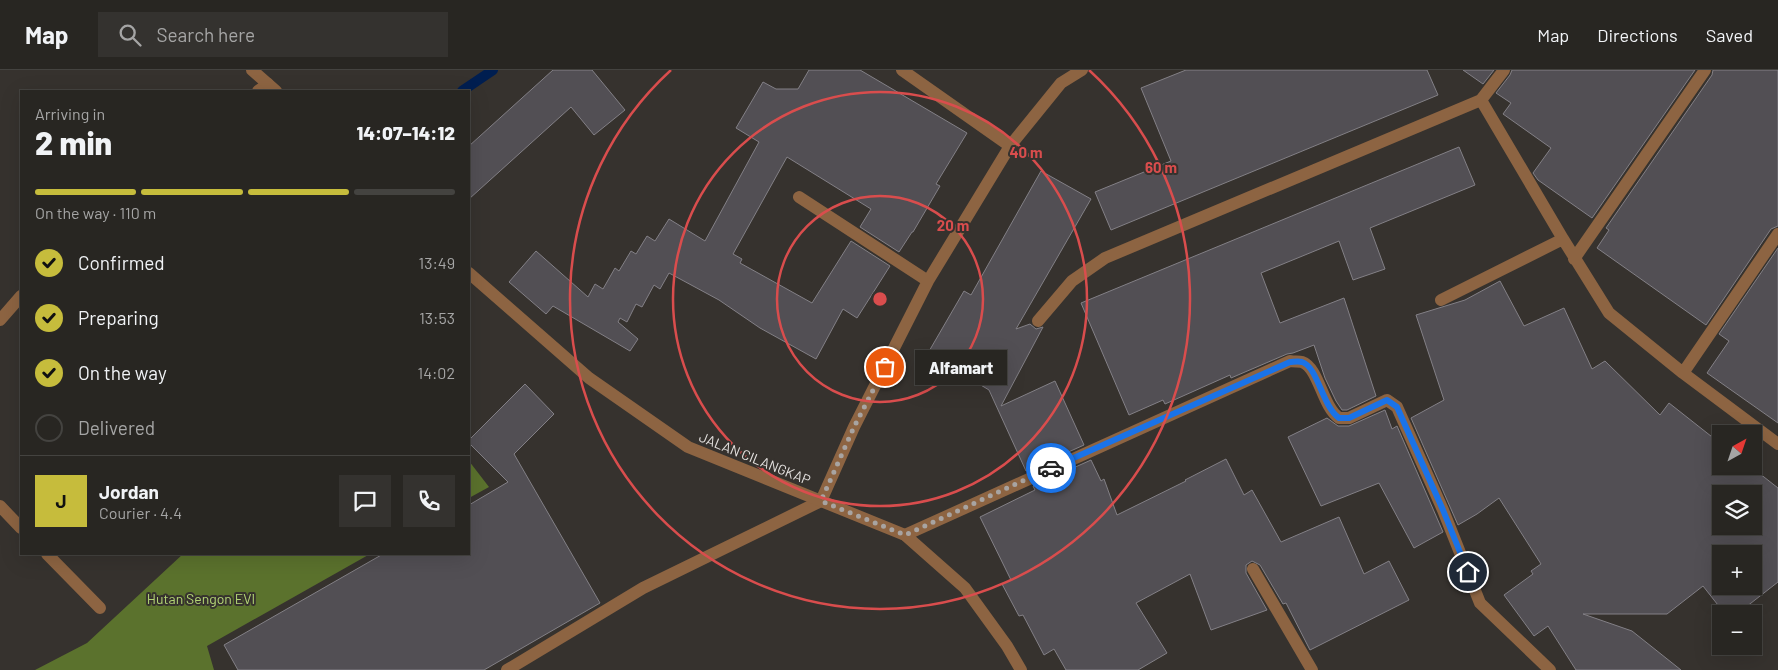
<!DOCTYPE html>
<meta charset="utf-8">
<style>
:root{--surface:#282622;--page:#34322f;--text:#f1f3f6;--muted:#a5a5a5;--line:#444340;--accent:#c6bc3c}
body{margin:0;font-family:Barlow,sans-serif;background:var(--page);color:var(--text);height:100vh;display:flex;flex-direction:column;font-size:19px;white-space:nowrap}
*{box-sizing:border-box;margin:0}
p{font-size:16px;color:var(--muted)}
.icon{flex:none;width:28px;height:28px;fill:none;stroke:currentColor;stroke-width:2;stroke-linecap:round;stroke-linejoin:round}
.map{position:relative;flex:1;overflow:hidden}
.details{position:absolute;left:20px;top:20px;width:450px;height:465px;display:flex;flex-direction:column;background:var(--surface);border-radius:0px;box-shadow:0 5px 20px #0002,0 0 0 1px var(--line)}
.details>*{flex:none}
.needle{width:32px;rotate:40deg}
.buttons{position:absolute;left:1712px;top:355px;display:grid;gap:10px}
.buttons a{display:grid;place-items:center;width:50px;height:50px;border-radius:0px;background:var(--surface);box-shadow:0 5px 20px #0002,0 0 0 1px var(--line);font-size:25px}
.pin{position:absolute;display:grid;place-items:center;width:42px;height:42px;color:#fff;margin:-21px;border:2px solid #fff;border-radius:50%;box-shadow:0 1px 5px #0007}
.courier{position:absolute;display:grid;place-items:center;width:50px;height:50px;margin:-25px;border:4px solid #1a73e8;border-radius:50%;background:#fff;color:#222;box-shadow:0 1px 6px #0007}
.bubble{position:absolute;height:35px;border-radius:0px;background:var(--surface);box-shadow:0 5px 20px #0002,0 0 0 1px var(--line);font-size:16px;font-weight:800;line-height:35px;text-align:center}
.head em{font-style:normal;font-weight:800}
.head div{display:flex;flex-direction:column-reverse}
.head{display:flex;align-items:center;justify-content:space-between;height:85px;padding:0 15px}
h1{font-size:32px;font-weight:800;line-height:38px}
.bar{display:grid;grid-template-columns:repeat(4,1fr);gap:8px 5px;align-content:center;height:60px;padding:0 15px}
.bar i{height:6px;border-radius:4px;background:var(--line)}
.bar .active{background:var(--accent)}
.bar p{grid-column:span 4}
.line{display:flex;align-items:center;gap:12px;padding:0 15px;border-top:1px solid var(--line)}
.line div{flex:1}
.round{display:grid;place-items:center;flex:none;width:52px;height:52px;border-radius:0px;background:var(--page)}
ol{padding:0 15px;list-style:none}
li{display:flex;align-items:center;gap:15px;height:55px}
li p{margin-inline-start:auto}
li .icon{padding:5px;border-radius:50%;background:var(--accent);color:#111;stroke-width:4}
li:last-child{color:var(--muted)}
li i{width:28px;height:28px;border:2px solid var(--line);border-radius:50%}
header{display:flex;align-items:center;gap:30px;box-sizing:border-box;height:70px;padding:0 25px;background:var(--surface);border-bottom:1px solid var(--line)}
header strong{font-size:24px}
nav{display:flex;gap:28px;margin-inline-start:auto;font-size:18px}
.search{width:350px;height:45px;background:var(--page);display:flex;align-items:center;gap:12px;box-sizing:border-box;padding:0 18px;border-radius:0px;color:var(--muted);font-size:19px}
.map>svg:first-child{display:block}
</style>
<header>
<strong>Map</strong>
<div class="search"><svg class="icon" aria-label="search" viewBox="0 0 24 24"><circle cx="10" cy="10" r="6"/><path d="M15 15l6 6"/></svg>Search here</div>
<nav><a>Map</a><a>Directions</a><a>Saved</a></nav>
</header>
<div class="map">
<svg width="1778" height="600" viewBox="0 0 1778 600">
<rect width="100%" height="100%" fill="#36322e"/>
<path fill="#5b722d" d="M 469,391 L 489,417 L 469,428 Z
M 183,484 L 370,484 L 207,576 L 214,600 L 35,600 L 87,573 Z"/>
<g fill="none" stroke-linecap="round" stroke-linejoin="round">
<path stroke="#001e50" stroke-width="10" d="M 462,21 L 493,0"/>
</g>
<path fill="#524f54" stroke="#838086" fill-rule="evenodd" d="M 553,0 L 592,0 L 625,40 L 594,65 L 571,37 L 469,129 L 469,76 Z
M 809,0 L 860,0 L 967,63 L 936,114 L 940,116 L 913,162 L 912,162 L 899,182 L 860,157 L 871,139 L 787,87 L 733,184 L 742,189 L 740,193 L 812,233 L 851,171 L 890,196 L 857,248 L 843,239 L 816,289 L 760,258 L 719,230 L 669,203 L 660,219 L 654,215 L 642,237 L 636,234 L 627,252 L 620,248 L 618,252 L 638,269 L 630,281 L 553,236 L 546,244 L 509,212 L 536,181 L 588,227 L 595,214 L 603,219 L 615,198 L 619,201 L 631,181 L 636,184 L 647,166 L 655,171 L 669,149 L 705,171 L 759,72 L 736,58 L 763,12 L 776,19 L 798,19 Z
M 1186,0 L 1427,0 L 1438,25 L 1111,160 L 1095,122 L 1171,91 L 1141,18 Z
M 1463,0 L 1494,0 L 1483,14 Z
M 1512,0 L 1695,0 L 1592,148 L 1538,110 L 1533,103 L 1551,78 L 1503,44 L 1511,33 L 1496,23 L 1510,5 Z
M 1713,0 L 1778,0 L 1778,156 L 1771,159 L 1706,255 L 1597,178 L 1609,160 L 1606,158 L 1712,5 Z
M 1459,77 L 1475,115 L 1370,158 L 1385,199 L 1353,210 L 1339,171 L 1261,203 L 1280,253 L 1344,228 L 1376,326 L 1347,340 L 1342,340 L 1336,331 L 1325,308 L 1314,275 L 1293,283 L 1287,284 L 1231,308 L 1230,305 L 1165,334 L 1163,330 L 1129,345 L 1081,233 Z
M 1041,101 L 1091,129 L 1016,259 L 1030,254 L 1036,259 L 1043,257 L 1001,336 L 1055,311 L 1084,375 L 1026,401 L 989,320 L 928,283 L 964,221 L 971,225 Z
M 1778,178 L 1778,353 L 1707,303 L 1729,271 L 1719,264 Z
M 1500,211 L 1524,256 L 1564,238 L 1592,299 L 1605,291 L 1660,345 L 1669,333 L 1721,374 L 1721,396 L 1750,396 L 1778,418 L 1778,512 L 1737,544 L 1725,544 L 1703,516 L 1667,544 L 1583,544 L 1632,561 L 1681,600 L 1576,600 L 1548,556 L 1534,566 L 1504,525 L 1533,504 L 1531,501 L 1541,494 L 1499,428 L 1477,444 L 1458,455 L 1411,348 L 1444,330 L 1416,245 L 1465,230 ZM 1721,424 L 1754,424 L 1754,456 L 1721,456 ZM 1721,484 L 1754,484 L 1754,516 L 1721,516 Z
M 525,314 L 554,344 L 514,384 L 600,533 L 484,600 L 238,600 L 224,575 L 383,484 L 469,484 L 469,435 L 508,412 L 469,373 L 469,370 Z
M 1385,340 L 1392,359 L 1397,356 L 1443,462 L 1414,478 L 1379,413 L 1321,436 L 1288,367 L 1327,348 L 1338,356 L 1349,356 Z
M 1226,389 L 1244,425 L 1252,420 L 1281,472 L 1339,447 L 1364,504 L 1389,491 L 1409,530 L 1310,580 L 1286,533 L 1283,534 L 1260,495 L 1252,491 L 1246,495 L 1246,503 L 1267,540 L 1211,560 L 1190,504 L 1136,533 L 1167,583 L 1138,600 L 1066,600 L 1054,579 L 1044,585 L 1023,545 L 1019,546 L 1002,514 L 1011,510 L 980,447 L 1035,420 L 1033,416 L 1091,390 L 1101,411 L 1104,409 L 1117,445 L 1186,411 L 1185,410 Z"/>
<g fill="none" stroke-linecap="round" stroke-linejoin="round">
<path stroke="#8d6442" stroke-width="12" d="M 507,600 L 643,518 L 821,431"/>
<path stroke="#8d6442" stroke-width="12" d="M 902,0 L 1010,76
M 258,21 L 268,14
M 1481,30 L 1563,169 L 1609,243 L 1683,303 L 1778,374
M 799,127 L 928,211
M 1574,189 L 1705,0
M 1441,230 L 1563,169
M 0,250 L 21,226
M 1038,251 L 1072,211 L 1105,188 L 1481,30 L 1504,0
M 1683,303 L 1778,164
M 821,431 L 854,357 L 928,211 L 1010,76 L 1061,13 L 1082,0
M 0,436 L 21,458
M 905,465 L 1290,291 C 1293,292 1299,291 1302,292 C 1319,298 1322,336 1339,348 L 1349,348 L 1387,330 L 1397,337 L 1443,440 L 1480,533 L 1550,600
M 47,484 L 100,538
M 1253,499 L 1312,600"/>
<path stroke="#8d6442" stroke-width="12" d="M 252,0 L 276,21
M 469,203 L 589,308 L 688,377 L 905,465 L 965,518 L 1007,576 L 1021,600"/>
</g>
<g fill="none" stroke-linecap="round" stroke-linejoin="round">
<path stroke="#a8a4a2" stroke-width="5" stroke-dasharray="0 9" d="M 885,297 L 854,357 L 821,431 L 905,465 L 1051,398"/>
<path stroke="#1a73e8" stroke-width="6" d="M 1051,398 L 1290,292 C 1293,292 1298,291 1302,292 C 1318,297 1322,336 1339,348 L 1349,348 L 1387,330 L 1397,337 L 1443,440 L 1468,502"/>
</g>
<g fill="none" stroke="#d94d4d" stroke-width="2.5">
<circle cx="880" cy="229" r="103"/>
<circle cx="880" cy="229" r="207"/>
<path d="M1089 0A310 310 0 1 1 671 0"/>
</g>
<g text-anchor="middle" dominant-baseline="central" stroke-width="4" stroke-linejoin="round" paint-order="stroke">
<g font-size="14" fill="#e5e2e0" stroke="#36322e">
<text transform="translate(755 388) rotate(22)">JALAN CILANGKAP</text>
</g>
<g font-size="14" fill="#b4d676" stroke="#36322e">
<text x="201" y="528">Hutan Sengon EVI</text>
</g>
</g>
<circle cx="880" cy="229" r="8" fill="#d94d4d" stroke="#36322e" stroke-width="2.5"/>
<g font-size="15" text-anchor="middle" font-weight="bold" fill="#d94d4d" stroke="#36322e" stroke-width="4" stroke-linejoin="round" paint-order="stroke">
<text x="1026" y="88">40 m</text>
<text x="1161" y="103">60 m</text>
<text x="953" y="161">20 m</text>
</g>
</svg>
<div class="buttons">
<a><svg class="needle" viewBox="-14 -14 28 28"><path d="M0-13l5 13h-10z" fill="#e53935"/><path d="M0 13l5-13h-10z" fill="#a5a5a5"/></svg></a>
<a><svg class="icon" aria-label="layers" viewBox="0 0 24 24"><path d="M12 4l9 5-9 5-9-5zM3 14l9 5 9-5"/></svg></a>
<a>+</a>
<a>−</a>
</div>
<div class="pin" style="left:885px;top:297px;background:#ea580c"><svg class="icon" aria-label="bag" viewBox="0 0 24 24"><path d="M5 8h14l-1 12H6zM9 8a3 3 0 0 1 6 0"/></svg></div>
<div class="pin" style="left:1468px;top:502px;background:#1f2937"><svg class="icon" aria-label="home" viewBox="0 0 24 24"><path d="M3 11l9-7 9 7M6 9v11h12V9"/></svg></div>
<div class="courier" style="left:1051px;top:398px"><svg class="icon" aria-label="car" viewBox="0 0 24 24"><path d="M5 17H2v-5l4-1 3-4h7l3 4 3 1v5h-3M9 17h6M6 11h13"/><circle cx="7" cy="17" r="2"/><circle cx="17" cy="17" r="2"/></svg></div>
<div class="bubble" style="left:915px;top:280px;width:92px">Alfamart</div>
<section class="details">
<div class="head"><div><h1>2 min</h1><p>Arriving in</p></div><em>14:07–14:12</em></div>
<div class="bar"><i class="active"></i><i class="active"></i><i class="active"></i><i></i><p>On the way · 110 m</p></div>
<ol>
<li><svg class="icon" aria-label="check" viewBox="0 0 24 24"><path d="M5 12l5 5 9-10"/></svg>Confirmed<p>13:49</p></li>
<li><svg class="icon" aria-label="check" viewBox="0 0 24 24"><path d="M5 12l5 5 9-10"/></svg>Preparing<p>13:53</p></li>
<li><svg class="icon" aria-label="check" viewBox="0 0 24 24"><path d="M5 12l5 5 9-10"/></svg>On the way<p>14:02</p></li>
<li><i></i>Delivered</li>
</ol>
<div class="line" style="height:90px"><b class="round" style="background:var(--accent);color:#111">J</b><div><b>Jordan</b><p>Courier · 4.4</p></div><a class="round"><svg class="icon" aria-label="chat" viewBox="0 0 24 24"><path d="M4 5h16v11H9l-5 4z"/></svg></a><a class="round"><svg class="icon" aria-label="phone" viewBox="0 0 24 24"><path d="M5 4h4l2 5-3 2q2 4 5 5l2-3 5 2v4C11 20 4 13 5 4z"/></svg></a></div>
</section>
</div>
